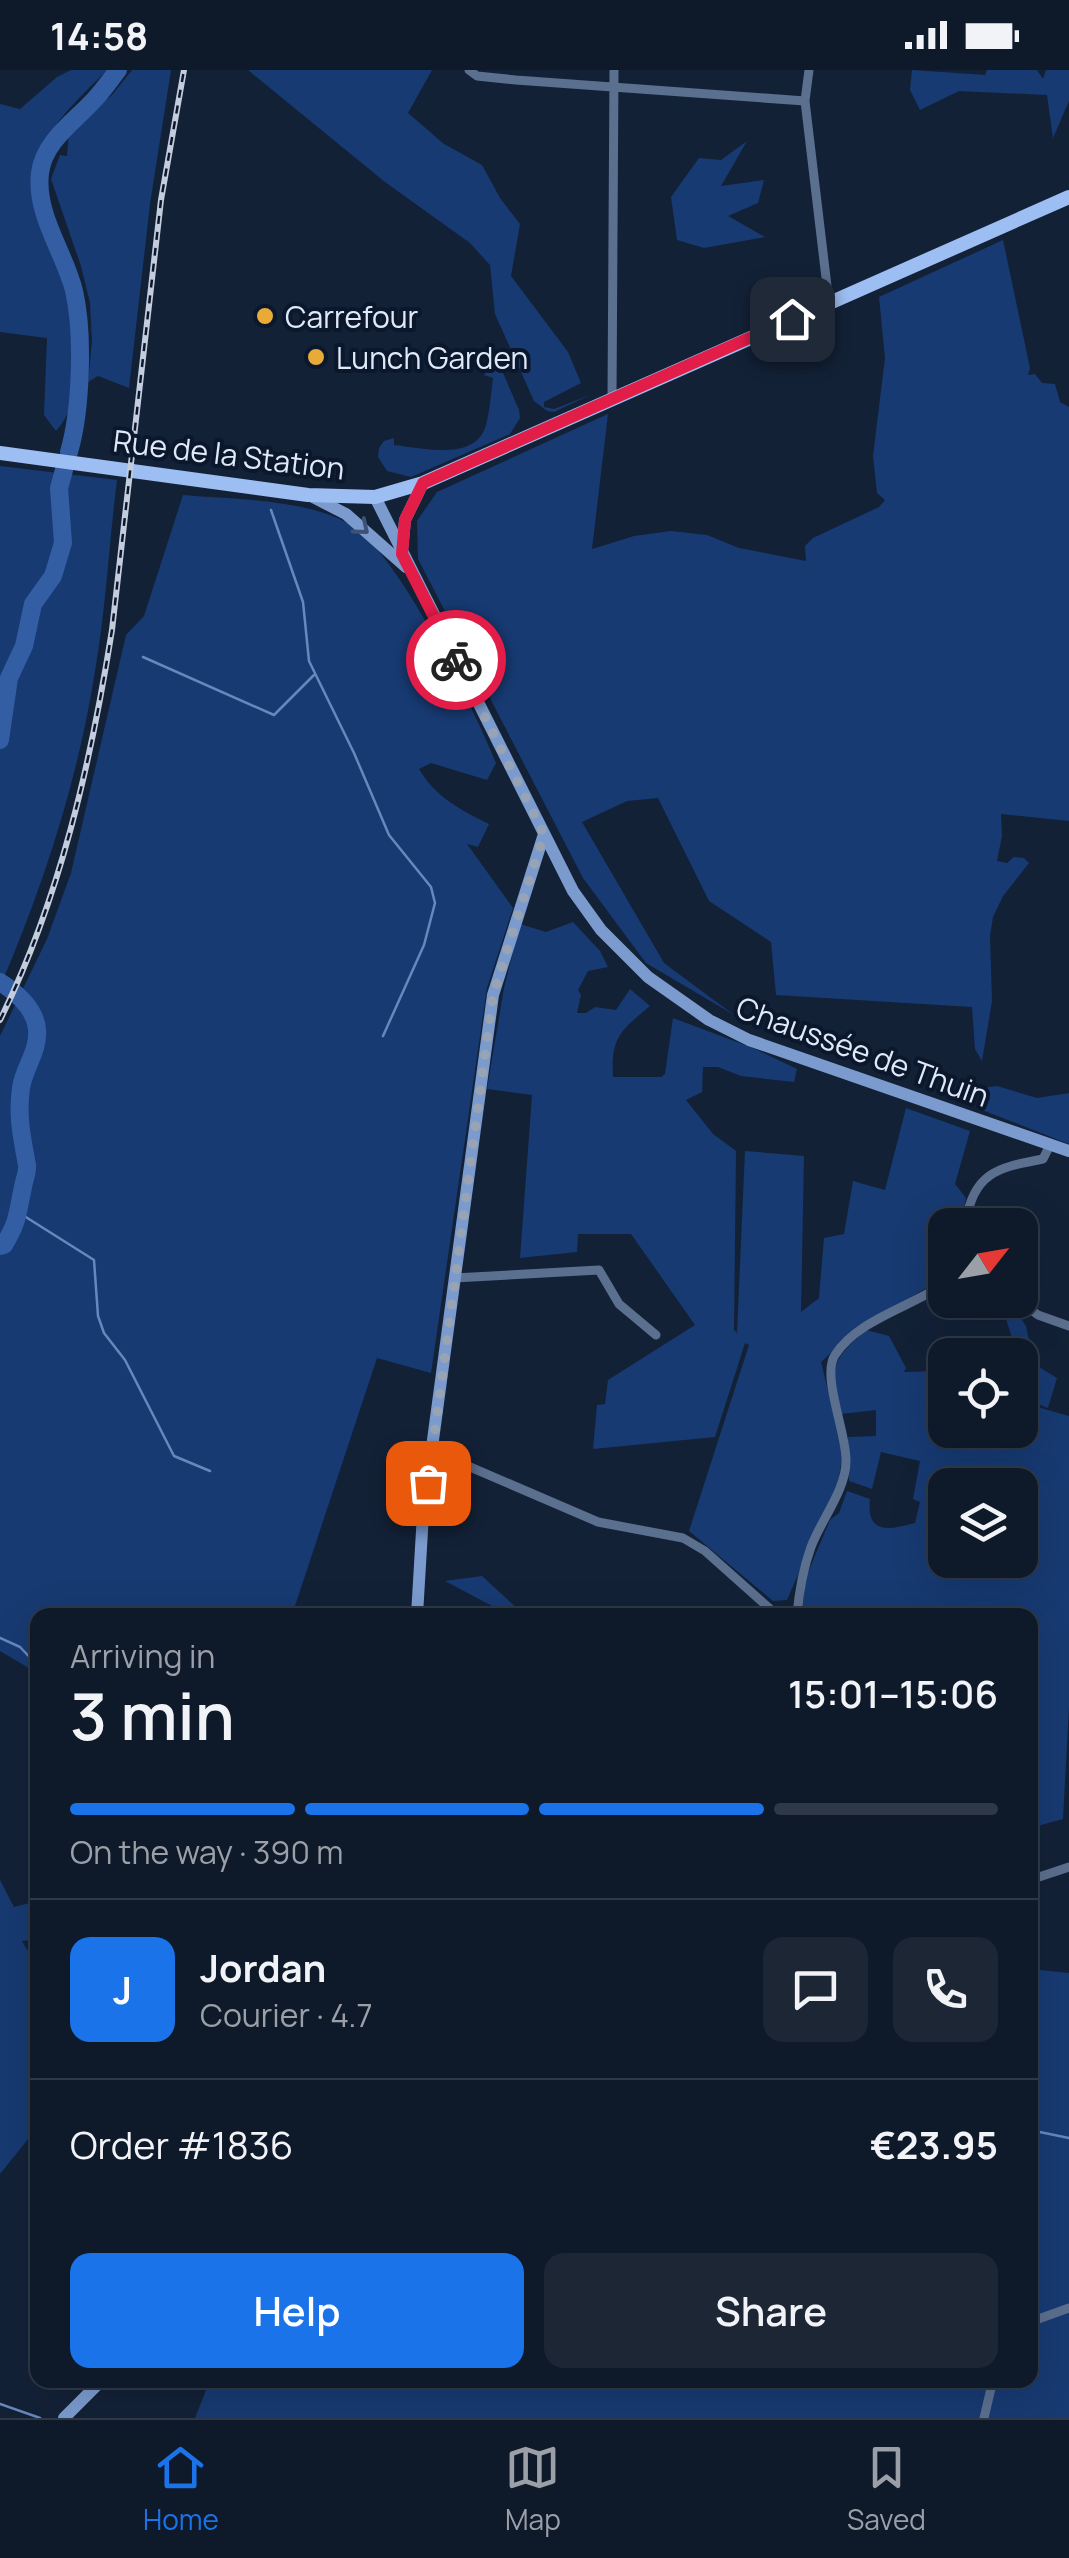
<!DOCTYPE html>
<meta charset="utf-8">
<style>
:root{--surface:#0e1929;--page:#1c2635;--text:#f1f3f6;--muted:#9ba0a8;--line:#2e3846;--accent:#1a73e8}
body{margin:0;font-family:Manrope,sans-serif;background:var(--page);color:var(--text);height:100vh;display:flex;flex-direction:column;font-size:38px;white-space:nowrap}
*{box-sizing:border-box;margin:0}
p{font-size:32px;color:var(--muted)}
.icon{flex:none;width:55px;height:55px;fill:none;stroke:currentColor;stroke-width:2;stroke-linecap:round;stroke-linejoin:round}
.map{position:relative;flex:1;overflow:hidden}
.panel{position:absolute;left:30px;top:1538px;width:1008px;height:780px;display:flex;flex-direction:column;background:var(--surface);border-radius:20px;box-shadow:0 10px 40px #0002,0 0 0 2px var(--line)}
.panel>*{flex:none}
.needle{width:65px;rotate:59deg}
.buttons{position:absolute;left:928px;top:1138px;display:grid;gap:20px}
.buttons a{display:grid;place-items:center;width:110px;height:110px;border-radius:20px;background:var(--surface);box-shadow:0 10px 40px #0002,0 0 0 2px var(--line);font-size:50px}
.pin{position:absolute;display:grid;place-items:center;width:85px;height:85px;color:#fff;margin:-42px;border-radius:20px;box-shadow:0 5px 15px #0006}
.courier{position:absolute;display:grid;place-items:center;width:100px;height:100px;margin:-50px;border:8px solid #e11d48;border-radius:50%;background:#fff;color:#222;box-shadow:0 2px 12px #0007}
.summary em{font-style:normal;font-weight:600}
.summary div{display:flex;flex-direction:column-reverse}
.summary{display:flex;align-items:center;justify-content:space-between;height:170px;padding:0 40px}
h1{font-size:65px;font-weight:600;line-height:75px}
.bar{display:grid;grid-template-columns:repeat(4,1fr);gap:15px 10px;align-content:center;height:120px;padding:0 40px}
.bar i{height:12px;border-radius:8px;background:var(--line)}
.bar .current{background:var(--accent)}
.bar p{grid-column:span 4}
.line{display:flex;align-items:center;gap:25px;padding:0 40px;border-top:2px solid var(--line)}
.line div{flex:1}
.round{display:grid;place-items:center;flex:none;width:105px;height:105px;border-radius:20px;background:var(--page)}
.primary-button{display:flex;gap:20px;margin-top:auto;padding:20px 40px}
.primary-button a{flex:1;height:115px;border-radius:20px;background:var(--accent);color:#fff;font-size:40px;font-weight:600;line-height:115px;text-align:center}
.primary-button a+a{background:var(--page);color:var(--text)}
.status{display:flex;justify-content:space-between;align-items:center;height:70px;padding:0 50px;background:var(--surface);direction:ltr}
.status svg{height:28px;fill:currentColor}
.dock{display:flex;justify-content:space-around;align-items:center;height:140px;border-top:2px solid var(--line);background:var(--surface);font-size:28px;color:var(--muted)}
.dock a{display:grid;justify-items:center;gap:5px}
.dock .current{color:var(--accent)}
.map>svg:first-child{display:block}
</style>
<div class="status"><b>14:58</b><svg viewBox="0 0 49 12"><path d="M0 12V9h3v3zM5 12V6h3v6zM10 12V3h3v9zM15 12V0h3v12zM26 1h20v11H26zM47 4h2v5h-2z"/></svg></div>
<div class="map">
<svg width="1069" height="2348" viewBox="0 0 1069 2348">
<rect width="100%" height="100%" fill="#132137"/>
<path fill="#173a72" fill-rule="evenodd" d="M 71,0 L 107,0 C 80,28 42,59 37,100 C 34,116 42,137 46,153 C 60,212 101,311 56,361 L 44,345 L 47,268 L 0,262 L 0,34 L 20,39 L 57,7 Z
M 132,0 L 171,0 L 150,134 L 129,318 L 98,306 L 88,312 L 92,271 L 90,233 L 81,196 L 51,109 L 60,85 L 67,86 L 69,61 L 112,25 Z
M 248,0 L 432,0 L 408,43 L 444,74 L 482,95 L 500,128 L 520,154 L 511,206 L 568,282 L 581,313 L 544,332 L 544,337 L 554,339 L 590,325 L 554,342 L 547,341 L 534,331 L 495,244 L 490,195 L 470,173 L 385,112 Z
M 912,0 L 985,5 L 987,0 L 1037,0 L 1043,9 L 1046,0 L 1069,0 L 1069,31 L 1053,68 L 1047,25 L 959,21 L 920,40 L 910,20 Z
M 747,71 L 721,116 L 764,110 L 758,133 L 728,146 L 765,167 L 704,178 L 677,170 L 671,127 L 699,88 L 721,90 Z
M 1003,170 L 1030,298 L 1028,305 L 1035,304 L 1042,313 L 1055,314 L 1060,332 L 1069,337 L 1069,751 L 1001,744 L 1002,766 L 997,791 L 1007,793 L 1014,787 L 1024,788 L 1029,793 L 1003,826 L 993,847 L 990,866 L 992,931 L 982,991 L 975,979 L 972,937 L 776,925 L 771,872 L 709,831 L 658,728 L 627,731 L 582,752 L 664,893 L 734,945 L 646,893 L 583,808 L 418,489 L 417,451 L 437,422 L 608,344 L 592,479 L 634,466 L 671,461 L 707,465 L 739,478 L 806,491 L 805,476 L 813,468 L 879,437 L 885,430 L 877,423 L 873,386 L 885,288 L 879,227 Z
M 492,292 L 500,296 L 519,340 L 520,348 L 510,364 L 411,407 L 387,401 L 378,387 L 379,378 L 384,371 L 394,368 L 394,375 C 422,378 476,392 486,355 C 490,340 491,323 493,308 L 484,305 Z
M 0,396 L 117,410 C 109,473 106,538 95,601 C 78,710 43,817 0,917 Z
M 183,425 C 237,430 299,428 348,453 C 396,478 475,640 496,693 L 487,710 L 431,693 L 419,699 C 435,727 461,740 489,754 L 478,777 L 467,774 L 513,838 L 487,918 L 431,1303 L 377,1288 L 292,1545 L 38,1545 L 37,1603 L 0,1581 L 0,966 L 47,869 L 71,803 L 126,565 L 144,546 Z
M 573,852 L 600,881 L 608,897 L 588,901 L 578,920 L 581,925 L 577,943 L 586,943 L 595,937 L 616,940 L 630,919 L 650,936 C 620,961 611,967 613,1007 L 661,1007 L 665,1004 L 673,948 L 753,978 L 797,999 L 794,1012 L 741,1006 L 718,997 L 703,997 L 702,1022 L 686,1030 L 713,1064 L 736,1081 L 734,1260 L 737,1263 L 745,1081 L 804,1086 L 801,1242 L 819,1228 L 824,1168 L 844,1164 L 853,1111 L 885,1120 L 906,1038 L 970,1061 L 955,1114 L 966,1128 L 961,1155 L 945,1155 L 945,1207 L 854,1261 L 821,1292 L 843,1383 L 838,1412 L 787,1530 L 773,1531 L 689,1461 L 749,1275 L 745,1273 L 715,1367 L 593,1379 L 597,1335 L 605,1334 L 608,1310 L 695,1255 L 631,1164 L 578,1164 L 577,1182 L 520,1188 L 532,1025 L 487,1019 L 504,918 L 520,854 L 546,862 Z
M 997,1016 L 1037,1028 L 1069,1023 L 1069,1074 L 982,1040 L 988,1017 Z
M 1000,1230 L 1009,1230 L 1026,1256 L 1034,1294 L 1057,1308 L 1048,1338 L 1020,1327 L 1020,1285 L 1014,1285 L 1014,1274 Z
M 866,1260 L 889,1266 L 906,1298 L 904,1302 L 940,1301 L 945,1311 L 945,1360 L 1020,1360 L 1020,1332 L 1069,1346 L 1069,1637 L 1063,1749 L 1030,1758 L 1030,1545 L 825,1545 L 820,1540 L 802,1537 L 805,1511 L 814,1488 L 830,1450 L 839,1443 L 847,1421 L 870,1429 C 866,1465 889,1460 915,1453 L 920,1432 L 913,1429 L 920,1391 L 881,1382 L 872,1419 L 849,1411 L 848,1367 L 876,1366 L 876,1340 L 841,1344 C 832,1296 828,1294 866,1260 ZM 945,1415 L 1020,1415 L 1020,1490 L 945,1490 Z
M 482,1506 L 520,1541 L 509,1545 L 445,1511 Z
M 0,1810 L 14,1837 L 38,1831 L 37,1869 L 22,1871 L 27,1880 L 37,1878 L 37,2058 L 0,2104 Z
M 1030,1899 L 1069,1903 L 1069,2348 L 195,2348 L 210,2310 L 1030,2310 Z"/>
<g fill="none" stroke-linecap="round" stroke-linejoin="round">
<path stroke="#6788bd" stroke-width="2.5" d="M 271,440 L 303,532 L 309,591 L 354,683 L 389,765 L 431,817 L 435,833 L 424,875 L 383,966
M 143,587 L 274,645 L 314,605
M 0,625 L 7,625
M 21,1144 L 94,1190 L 98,1246 L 104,1263 L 125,1290 L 174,1386 L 210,1401
M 0,1568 L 20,1577 L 38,1596
M 1030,2060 L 1069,2068
M 0,2334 L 40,2348"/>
<path stroke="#335ea4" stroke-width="18" d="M 69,382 C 81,341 84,264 74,221 C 65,183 35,145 40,103 C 44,71 74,52 94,30 C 103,21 110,10 118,0
M 0,670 L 9,608 L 24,576 L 33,534 L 53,506 L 63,473 L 59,418 L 64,400
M 0,912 C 17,923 35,938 37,959 C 39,982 24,997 21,1018 C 17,1047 22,1067 27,1095 C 28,1103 24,1109 23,1117 C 17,1144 19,1150 4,1175 L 0,1176"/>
<path stroke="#5b6f8e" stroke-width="9" d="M 469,0 L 477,6 L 516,10 L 805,31
M 809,0 L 805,31 L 829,233
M 612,329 L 614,0
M 965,1155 C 974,1103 995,1098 1043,1089 L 1050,1075
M 454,1208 L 599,1200 L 619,1234 L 656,1265
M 1018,1230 L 1038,1245 L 1069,1256
M 433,1381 L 598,1452 L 683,1468 L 705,1481 L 777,1545
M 797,1545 C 799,1522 803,1499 811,1477 C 821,1450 846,1420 846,1391 C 847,1364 821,1306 835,1285 C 858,1249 912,1237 945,1213
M 1030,1810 L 1069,1797
M 1030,2252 L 1069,2238
M 984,2348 L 993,2310"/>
<path stroke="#7b9bce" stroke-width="12" d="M 311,426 L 346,444 L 406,497
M 375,427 L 573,821 L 601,860 L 648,907 L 709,950 L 749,970 L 1069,1081
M 402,481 L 405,450 L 423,413
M 417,1545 L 423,1444 L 493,925 L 544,764
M 64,2348 L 102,2310"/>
<path stroke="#9dbef2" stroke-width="14" d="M 0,383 L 308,425 L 375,427 L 423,413 L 1069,127"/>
<g stroke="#c4cddd" stroke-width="6">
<path id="rail" d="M 0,950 C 60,829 91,692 112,560 L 161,130 L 184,0"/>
</g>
<use href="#rail" stroke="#0a172c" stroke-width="2.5" stroke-dasharray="8" stroke-linecap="butt"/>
</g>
<defs><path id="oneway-chevron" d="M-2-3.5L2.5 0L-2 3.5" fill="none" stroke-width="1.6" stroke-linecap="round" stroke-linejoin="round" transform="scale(2.5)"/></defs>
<use stroke="#3d5275" href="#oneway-chevron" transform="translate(362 458) rotate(40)"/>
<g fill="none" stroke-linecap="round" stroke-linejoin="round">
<path stroke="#98a3b4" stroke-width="10" stroke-dasharray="0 18" d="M 428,1413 L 493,925 L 544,764 L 456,590"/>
<path stroke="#e11d48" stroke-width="12" d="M 456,590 L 402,484 L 405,450 L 423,413 L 792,249"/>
</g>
<g fill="#e8ab37" stroke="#0a172c" stroke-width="4">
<circle cx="265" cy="246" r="10"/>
<circle cx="316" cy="287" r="10"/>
</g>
<g text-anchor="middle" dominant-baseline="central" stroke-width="8" stroke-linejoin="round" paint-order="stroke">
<g font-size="30" fill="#e0e9f8" stroke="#0a172c" text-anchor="start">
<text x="285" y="246">Carrefour</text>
<text x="336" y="287">Lunch Garden</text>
</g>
<g font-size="30" fill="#e0e9f8" stroke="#0a172c">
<text transform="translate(229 384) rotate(7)">Rue de la Station</text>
<text transform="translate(863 981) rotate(20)">Chaussée de Thuin</text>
</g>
</g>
</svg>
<div class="buttons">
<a><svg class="needle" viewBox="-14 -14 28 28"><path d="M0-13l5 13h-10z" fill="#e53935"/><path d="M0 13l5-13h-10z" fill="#9ba0a8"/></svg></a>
<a><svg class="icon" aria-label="locate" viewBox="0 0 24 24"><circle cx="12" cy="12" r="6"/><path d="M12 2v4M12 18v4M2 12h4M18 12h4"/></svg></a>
<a><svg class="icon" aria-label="layers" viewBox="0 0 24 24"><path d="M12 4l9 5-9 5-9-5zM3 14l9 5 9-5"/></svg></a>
</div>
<div class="pin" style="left:428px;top:1413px;background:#ea580c"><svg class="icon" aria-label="bag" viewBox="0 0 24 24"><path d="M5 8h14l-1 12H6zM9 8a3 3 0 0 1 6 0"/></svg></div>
<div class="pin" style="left:792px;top:249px;background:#1f2937"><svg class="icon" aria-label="home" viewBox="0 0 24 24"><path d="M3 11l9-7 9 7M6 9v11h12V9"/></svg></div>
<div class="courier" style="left:456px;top:590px"><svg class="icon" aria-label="bike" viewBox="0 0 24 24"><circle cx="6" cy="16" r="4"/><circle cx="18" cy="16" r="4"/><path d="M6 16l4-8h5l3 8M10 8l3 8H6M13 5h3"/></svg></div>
<section class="panel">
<div class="summary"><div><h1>3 min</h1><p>Arriving in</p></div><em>15:01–15:06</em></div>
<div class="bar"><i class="current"></i><i class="current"></i><i class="current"></i><i></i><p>On the way · 390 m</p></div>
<div class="line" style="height:180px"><b class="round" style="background:var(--accent);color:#fff">J</b><div><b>Jordan</b><p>Courier · 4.7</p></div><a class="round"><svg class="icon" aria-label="chat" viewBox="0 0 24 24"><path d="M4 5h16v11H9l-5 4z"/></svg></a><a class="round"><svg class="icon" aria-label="phone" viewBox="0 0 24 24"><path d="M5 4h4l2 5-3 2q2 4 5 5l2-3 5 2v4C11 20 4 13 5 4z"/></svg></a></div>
<div class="line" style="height:130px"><div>Order #1836</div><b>€23.95</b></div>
<div class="primary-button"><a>Help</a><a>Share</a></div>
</section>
</div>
<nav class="dock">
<a class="current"><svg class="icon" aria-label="home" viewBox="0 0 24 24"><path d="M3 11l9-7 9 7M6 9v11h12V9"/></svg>Home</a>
<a><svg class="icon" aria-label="map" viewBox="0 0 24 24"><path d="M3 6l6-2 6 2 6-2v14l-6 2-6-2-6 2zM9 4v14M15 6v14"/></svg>Map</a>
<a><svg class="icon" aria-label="saved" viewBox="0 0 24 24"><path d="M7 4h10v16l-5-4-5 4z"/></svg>Saved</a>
</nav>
